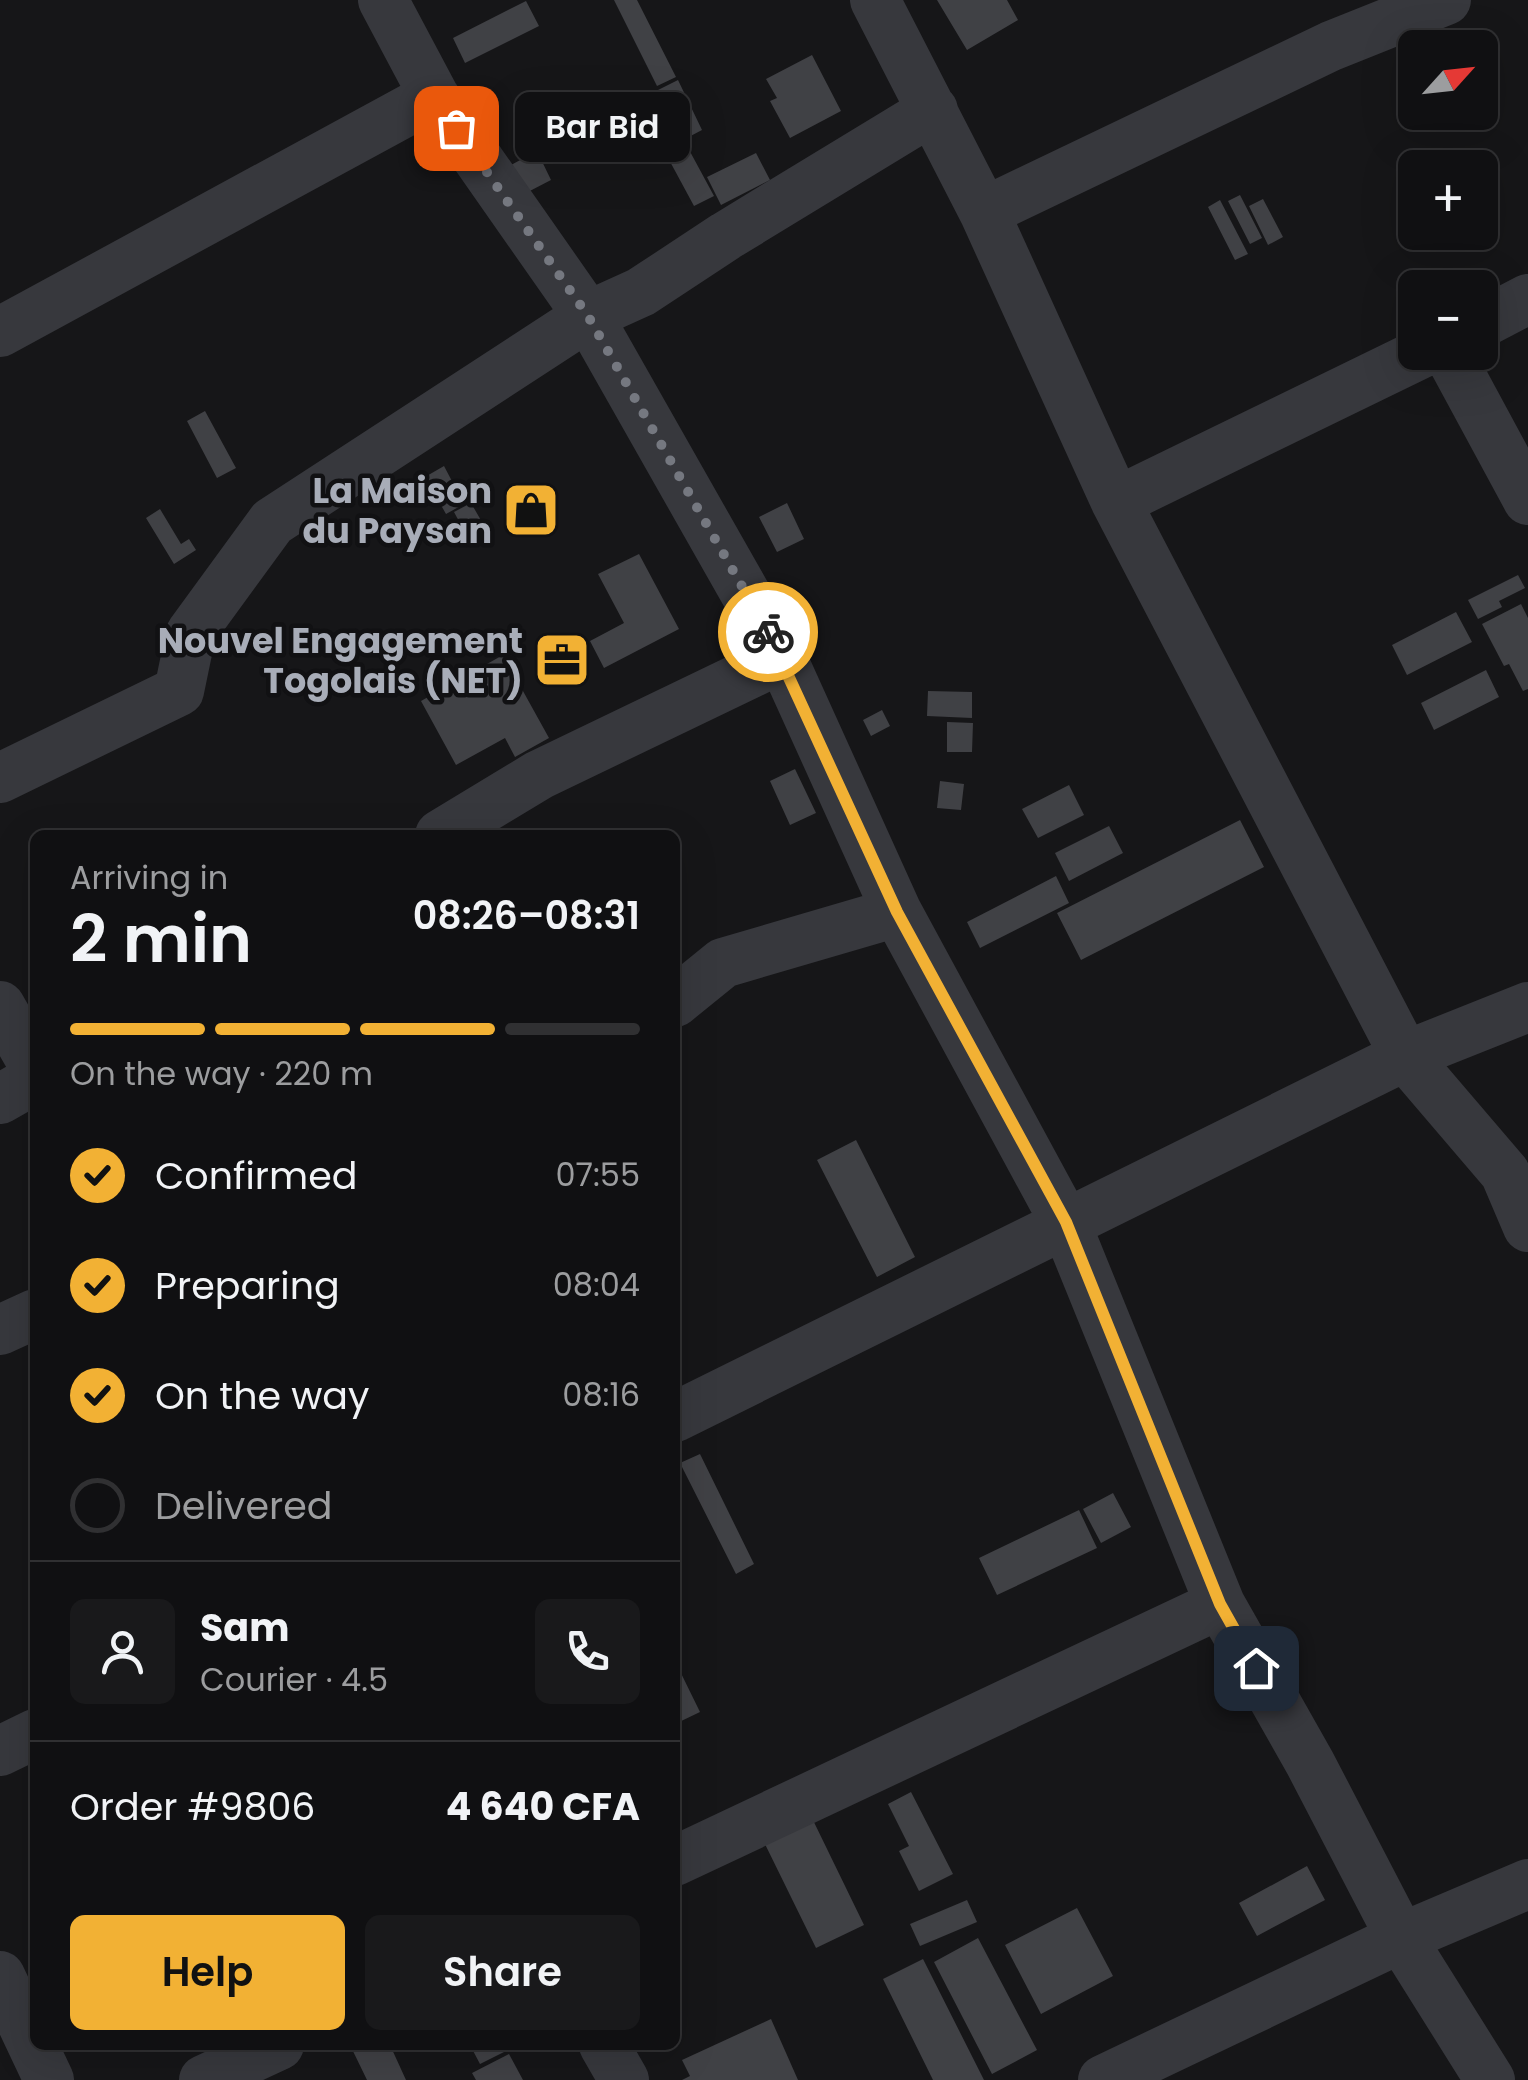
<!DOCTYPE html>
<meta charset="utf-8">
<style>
:root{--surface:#101012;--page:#19191b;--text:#f1f3f6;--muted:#9c9d9f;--line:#303032;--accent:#f2b134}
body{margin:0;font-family:Poppins,sans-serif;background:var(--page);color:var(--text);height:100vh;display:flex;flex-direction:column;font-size:38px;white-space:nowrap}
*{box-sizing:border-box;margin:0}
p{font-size:32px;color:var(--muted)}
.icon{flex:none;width:55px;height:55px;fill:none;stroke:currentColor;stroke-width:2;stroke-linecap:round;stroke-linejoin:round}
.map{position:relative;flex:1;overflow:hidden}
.drawer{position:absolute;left:30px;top:830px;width:650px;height:1220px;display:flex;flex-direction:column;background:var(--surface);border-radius:15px;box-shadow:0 10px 40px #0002,0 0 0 2px var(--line)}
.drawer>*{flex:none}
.needle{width:65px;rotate:63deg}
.fabs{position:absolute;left:1398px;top:30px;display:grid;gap:20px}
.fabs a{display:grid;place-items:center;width:100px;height:100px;border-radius:15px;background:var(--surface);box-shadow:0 10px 40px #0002,0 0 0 2px var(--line);font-size:50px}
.pin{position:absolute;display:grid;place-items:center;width:85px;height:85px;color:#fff;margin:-42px;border-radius:20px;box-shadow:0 5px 15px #0006}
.courier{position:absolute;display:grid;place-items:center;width:100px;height:100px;margin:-50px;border:8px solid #f2b134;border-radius:50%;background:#fff;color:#222;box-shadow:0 2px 12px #0007}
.bubble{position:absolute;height:70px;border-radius:15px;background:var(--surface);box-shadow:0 10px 40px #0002,0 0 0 2px var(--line);font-size:32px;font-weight:600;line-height:70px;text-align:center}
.summary em{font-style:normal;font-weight:600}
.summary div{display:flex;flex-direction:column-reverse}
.summary{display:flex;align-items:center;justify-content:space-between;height:170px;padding:0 40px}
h1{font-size:65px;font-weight:600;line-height:75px}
.bar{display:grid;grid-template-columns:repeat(4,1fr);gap:15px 10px;align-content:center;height:120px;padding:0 40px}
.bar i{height:12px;border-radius:8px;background:var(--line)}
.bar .current{background:var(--accent)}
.bar p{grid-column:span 4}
.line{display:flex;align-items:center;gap:25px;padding:0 40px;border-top:2px solid var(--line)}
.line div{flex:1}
.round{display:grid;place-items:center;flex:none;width:105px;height:105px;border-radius:15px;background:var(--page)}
ol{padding:0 40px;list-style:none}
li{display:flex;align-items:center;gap:30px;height:110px}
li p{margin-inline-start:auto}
li .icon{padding:10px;border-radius:50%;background:var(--accent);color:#111;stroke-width:4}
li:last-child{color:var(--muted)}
li i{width:55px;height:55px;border:5px solid var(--line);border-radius:50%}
.action{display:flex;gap:20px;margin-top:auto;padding:20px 40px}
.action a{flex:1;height:115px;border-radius:15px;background:var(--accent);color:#111;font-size:40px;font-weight:600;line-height:115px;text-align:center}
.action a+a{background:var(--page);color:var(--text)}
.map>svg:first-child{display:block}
</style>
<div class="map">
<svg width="1528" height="2080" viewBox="0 0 1528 2080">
<rect width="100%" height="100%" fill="#161618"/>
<path fill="#404145" d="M 614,0 L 637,0 L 676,77 L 657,86 Z
M 937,0 L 1007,0 L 1018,20 L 967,50 Z
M 526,1 L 539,26 L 465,63 L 453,38 Z
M 812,55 L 841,111 L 790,138 L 770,101 L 777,98 L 766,79 Z
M 678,80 L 702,130 L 683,140 L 658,90 Z
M 687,146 L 714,196 L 694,206 L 667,156 Z
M 537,151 L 551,180 L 524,194 L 511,165 Z
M 756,153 L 770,180 L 721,205 L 707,177 Z
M 1240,195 L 1262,238 L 1250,244 L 1228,201 Z
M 1263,199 L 1283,237 L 1268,245 L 1249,206 Z
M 1220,200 L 1248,254 L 1235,260 L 1208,207 Z
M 205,411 L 236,468 L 217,478 L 187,421 Z
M 444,466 L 464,504 L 446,514 L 425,477 Z
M 471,503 L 486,529 L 469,540 L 454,512 Z
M 787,503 L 804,539 L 777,552 L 759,517 Z
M 160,509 L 181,544 L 189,539 L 196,550 L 174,564 L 146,518 Z
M 639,554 L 679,629 L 604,668 L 590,641 L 624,623 L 598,574 Z
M 1518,575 L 1525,588 L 1499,601 L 1502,607 L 1478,619 L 1468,600 Z
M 1521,604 L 1528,618 L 1528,689 L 1523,691 L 1509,664 L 1504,666 L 1482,624 Z
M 1456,612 L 1472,642 L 1407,675 L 1392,645 Z
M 503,655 L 549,738 L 515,757 L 505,738 L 456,765 L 421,701 Z
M 1486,670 L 1499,697 L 1434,730 L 1421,703 Z
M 928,691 L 972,692 L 972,718 L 927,716 Z
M 882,710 L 890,726 L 871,736 L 863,720 Z
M 947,722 L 973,723 L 972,752 L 947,752 Z
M 795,769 L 816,813 L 790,825 L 770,781 Z
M 940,781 L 964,784 L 961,810 L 937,808 Z
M 1069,785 L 1084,815 L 1038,838 L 1022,809 Z
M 1240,820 L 1264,867 L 1081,960 L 1057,913 Z
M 1109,826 L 1123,853 L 1069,881 L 1055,853 Z
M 1056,876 L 1069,903 L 980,948 L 967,922 Z
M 856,1140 L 915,1257 L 877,1277 L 817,1160 Z
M 700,1454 L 754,1564 L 736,1574 L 680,1463 Z
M 1113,1493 L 1131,1527 L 1101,1543 L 1083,1509 Z
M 1079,1510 L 1097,1548 L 997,1595 L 979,1558 Z
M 675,1661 L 700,1712 L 675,1724 Z
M 911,1792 L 953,1874 L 919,1891 L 899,1851 L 909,1846 L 888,1804 Z
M 810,1814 L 864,1925 L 816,1948 L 762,1838 Z
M 1307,1866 L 1325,1900 L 1257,1936 L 1239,1903 Z
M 967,1900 L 977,1922 L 920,1946 L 910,1924 Z
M 1077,1908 L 1113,1976 L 1041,2014 L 1005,1945 Z
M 978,1938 L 1037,2050 L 992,2074 L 934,1962 Z
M 923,1959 L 984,2080 L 933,2080 L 883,1979 Z
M 771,2019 L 798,2080 L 682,2080 L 690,2076 L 682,2060 Z
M 350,2045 L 390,2045 L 406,2080 L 367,2080 Z
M 470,2045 L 518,2045 L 480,2064 Z
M 509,2054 L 523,2080 L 476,2080 L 472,2073 Z"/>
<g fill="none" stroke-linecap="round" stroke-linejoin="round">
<path stroke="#37383d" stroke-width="50" d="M 383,0 L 434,96 L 588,316 L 782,658 L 897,912 L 1065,1222 L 1220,1604 L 1310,1763 L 1401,1938 L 1490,2080
M 875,0 L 984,212 L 1116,502 L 1405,1056 L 1505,1173 L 1528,1227
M 984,212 L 1331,46 L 1446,0
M 1480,324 L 1528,299
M 0,332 L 434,96
M 1448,352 L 1528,500
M 1116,502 L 1424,352
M 0,778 L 179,691 L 191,633 L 272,522 L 588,316 L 641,292 L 726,236 L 933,110
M 440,835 L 539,775 L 782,658
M 675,1002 L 723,963 L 897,912
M 0,1006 L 35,1067
M 0,1099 L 35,1079
M 0,1330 L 35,1314
M 675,1417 L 1405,1056 L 1528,1007
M 0,1751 L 35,1734
M 675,1861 L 1220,1604
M 0,1976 L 49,2080
M 604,2045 L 624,2080
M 204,2080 L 279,2045
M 1103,2080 L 1401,1938 L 1528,1884"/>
</g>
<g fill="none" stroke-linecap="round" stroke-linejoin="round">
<path stroke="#757880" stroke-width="10" stroke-dasharray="0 18" d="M 456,128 L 588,316 L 768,632"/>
<path stroke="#f2b134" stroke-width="12" d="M 768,632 L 897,912 L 1066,1222 L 1220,1604 L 1256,1668"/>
</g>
<defs>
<g id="shop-square" transform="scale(2.875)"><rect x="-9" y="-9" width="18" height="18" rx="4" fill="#f2b134" stroke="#111113"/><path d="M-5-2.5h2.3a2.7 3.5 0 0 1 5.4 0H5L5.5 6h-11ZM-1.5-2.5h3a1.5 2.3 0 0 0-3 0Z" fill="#111"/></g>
<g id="office-square" transform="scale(2.875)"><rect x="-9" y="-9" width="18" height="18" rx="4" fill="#f2b134" stroke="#111113"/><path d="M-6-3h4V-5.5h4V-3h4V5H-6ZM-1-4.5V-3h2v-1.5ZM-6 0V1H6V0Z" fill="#111"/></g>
</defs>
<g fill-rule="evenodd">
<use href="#shop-square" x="531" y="510"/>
<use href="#office-square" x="562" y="660"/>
</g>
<g text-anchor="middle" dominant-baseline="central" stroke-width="9" stroke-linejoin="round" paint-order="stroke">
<g font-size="35" font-weight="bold" fill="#a8adb8" stroke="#111113" text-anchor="end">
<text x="492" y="490">La Maison<tspan x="492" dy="40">du Paysan</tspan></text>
<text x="523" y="640">Nouvel Engagement<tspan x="523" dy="40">Togolais (NET)</tspan></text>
</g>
</g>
</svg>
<div class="fabs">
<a><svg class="needle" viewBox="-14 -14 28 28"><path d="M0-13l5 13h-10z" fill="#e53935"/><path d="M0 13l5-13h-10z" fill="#9c9d9f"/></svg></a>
<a>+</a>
<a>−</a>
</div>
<div class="pin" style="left:456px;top:128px;background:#ea580c"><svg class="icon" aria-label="bag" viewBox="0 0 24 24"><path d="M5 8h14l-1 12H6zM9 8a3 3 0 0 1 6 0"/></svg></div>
<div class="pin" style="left:1256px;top:1668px;background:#1f2937"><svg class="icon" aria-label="home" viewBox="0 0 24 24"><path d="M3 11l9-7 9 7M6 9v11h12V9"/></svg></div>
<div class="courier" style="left:768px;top:632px"><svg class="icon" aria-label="bike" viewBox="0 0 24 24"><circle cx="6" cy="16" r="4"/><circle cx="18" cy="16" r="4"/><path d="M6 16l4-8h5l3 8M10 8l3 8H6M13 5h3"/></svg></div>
<div class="bubble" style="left:515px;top:92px;width:175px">Bar Bid</div>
<section class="drawer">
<div class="summary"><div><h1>2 min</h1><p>Arriving in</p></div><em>08:26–08:31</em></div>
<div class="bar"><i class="current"></i><i class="current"></i><i class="current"></i><i></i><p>On the way · 220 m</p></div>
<ol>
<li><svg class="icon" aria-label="check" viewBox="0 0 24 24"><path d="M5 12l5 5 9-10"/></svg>Confirmed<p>07:55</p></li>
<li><svg class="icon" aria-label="check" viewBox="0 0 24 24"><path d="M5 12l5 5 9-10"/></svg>Preparing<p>08:04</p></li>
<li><svg class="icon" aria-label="check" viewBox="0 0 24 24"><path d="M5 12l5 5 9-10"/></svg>On the way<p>08:16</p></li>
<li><i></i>Delivered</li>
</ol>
<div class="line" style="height:180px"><a class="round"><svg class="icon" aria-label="person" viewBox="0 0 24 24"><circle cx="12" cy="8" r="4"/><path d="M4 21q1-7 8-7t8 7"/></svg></a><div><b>Sam</b><p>Courier · 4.5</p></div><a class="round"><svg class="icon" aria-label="phone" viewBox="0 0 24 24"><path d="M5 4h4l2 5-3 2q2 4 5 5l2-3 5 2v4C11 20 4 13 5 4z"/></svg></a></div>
<div class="line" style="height:130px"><div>Order #9806</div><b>4 640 CFA</b></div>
<div class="action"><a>Help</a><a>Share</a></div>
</section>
</div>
